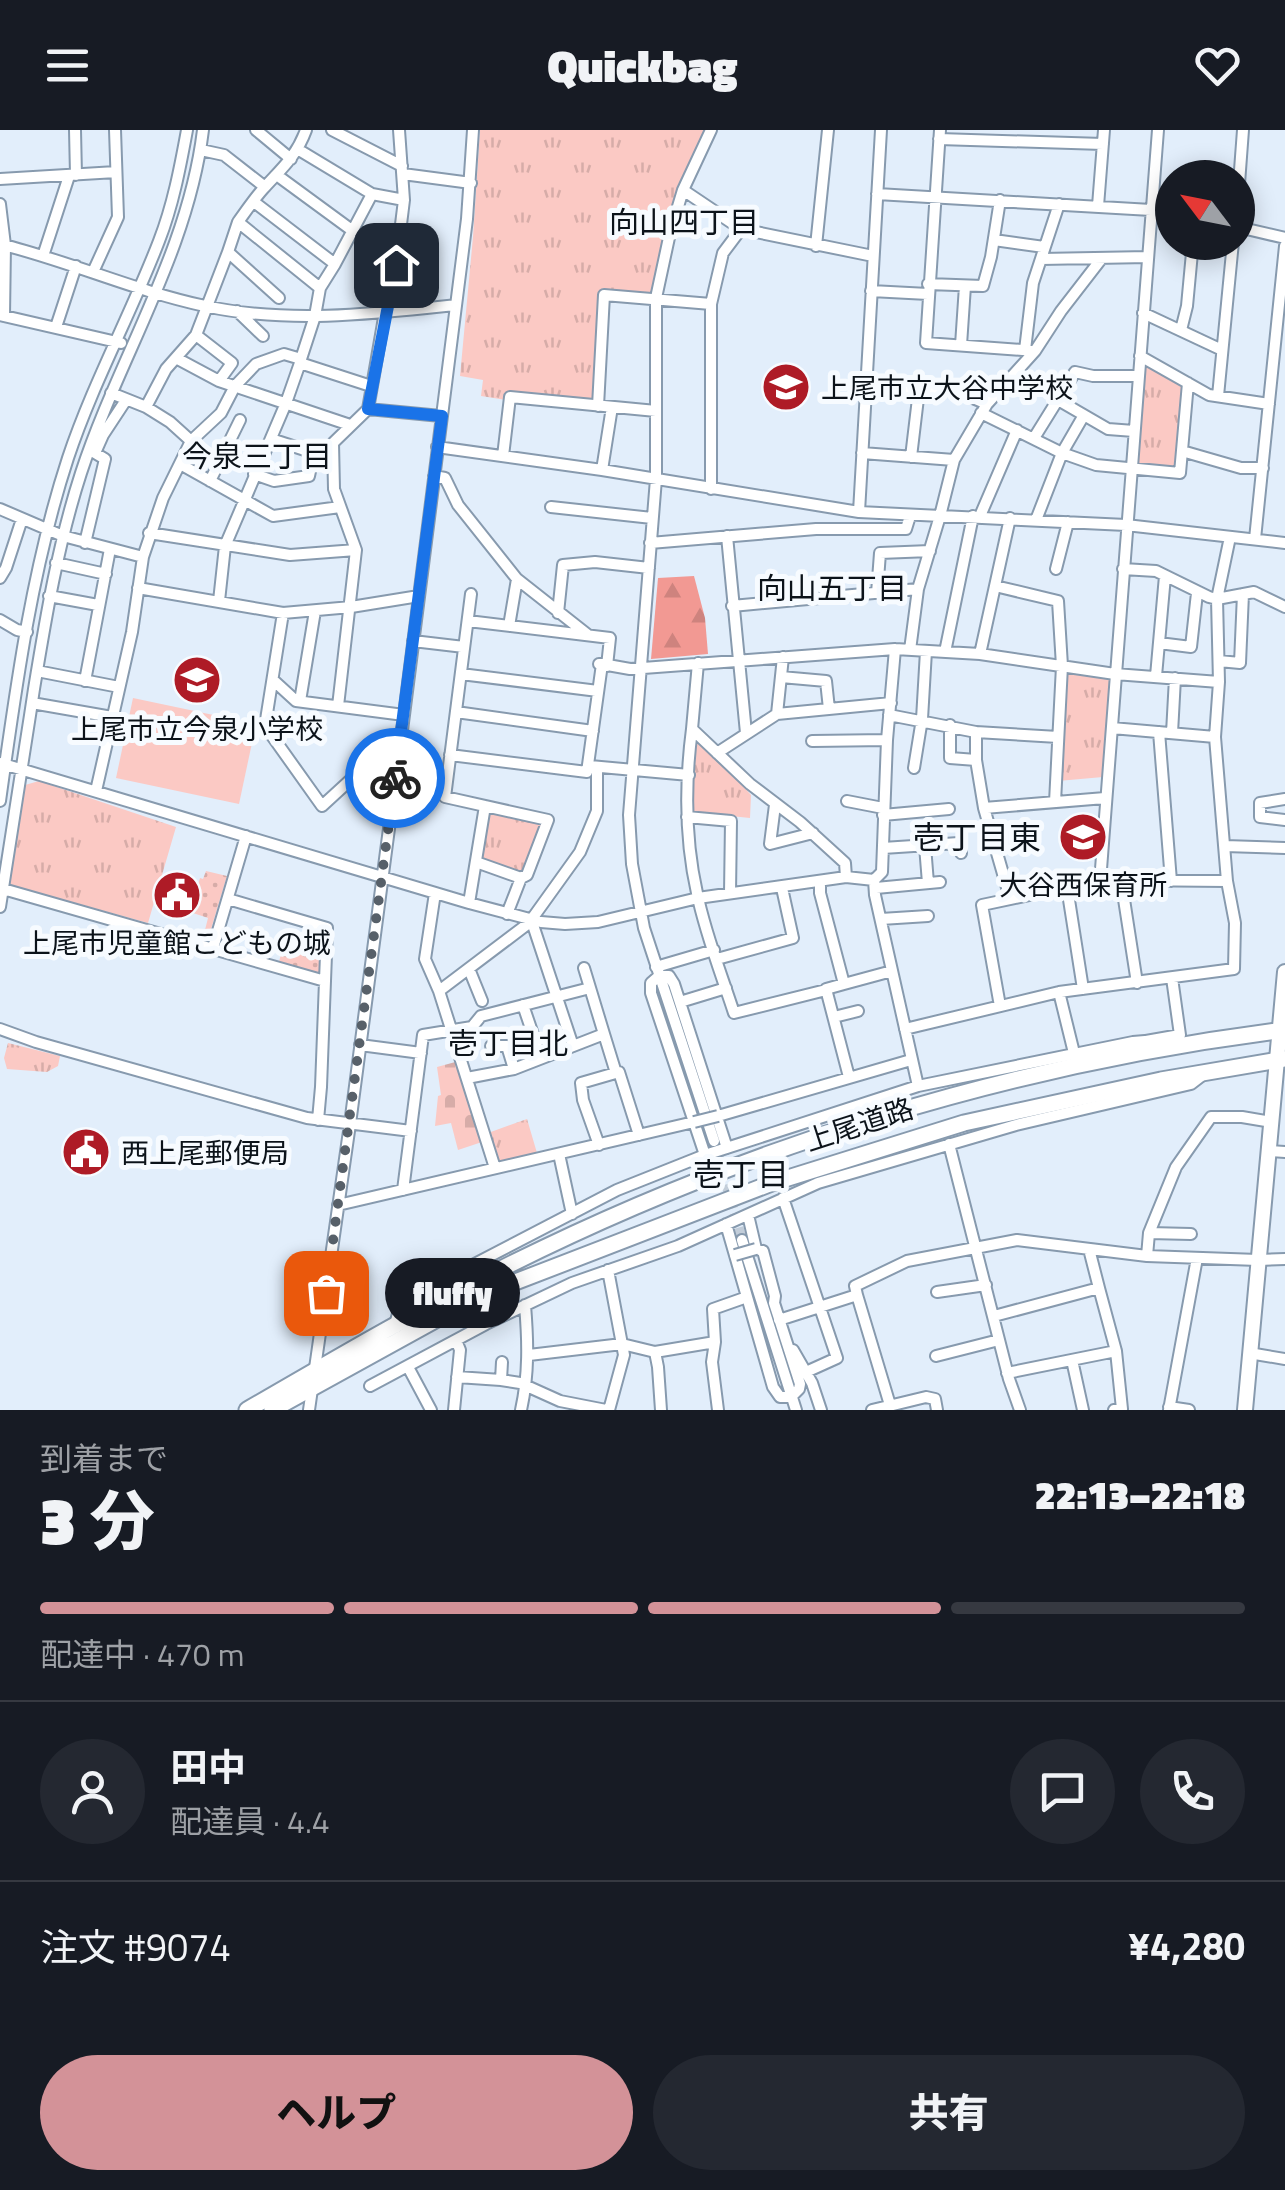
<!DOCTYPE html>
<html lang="ja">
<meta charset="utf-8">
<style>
:root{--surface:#171b24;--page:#242831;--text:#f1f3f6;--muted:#9ea1a6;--line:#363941;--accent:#d39298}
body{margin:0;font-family:"Titillium Web","Noto Sans JP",sans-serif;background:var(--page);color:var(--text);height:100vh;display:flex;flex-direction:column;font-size:38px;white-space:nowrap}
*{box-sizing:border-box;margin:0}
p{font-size:32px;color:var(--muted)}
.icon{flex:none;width:55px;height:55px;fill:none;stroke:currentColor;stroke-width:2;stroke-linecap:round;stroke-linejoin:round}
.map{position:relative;height:1280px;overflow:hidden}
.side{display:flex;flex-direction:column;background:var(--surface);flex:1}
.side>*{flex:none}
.needle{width:65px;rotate:302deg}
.buttons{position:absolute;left:1155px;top:30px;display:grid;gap:20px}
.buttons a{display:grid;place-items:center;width:100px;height:100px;border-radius:50%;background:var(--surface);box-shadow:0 5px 25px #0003;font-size:50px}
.pin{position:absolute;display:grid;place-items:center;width:85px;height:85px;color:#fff;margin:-42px;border-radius:20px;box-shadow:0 5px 15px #0006}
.courier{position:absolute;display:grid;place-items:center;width:100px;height:100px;margin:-50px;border:8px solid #1a73e8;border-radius:50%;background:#fff;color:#222;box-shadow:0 2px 12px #0007}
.bubble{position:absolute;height:70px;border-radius:35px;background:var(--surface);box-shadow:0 5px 25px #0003;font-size:32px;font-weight:800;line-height:70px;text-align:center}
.headline em{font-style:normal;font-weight:800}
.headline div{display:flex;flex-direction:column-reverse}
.headline{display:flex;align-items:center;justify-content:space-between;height:170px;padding:0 40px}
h1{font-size:65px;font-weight:800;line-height:75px}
.bar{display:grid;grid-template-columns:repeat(4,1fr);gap:15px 10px;align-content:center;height:120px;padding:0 40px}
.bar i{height:12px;border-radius:8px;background:var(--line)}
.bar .on{background:var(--accent)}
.bar p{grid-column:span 4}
.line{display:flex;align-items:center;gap:25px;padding:0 40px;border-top:2px solid var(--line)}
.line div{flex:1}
.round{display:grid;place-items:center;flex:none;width:105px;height:105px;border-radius:52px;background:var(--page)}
.cta{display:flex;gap:20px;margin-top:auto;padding:20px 40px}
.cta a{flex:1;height:115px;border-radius:60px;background:var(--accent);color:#111;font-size:40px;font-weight:800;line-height:115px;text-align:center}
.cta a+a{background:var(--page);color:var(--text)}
header{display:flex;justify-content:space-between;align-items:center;height:130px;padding:0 40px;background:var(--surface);font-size:45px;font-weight:800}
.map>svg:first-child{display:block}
</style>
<header><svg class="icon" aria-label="menu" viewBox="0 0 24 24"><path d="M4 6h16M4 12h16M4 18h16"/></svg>Quickbag<svg class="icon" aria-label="heart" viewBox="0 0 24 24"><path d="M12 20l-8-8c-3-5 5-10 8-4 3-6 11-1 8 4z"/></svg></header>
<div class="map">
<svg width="1285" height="1280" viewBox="0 0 1285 1280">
<defs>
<pattern id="grass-dots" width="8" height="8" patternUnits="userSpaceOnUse" patternTransform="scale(2.5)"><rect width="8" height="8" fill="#fbc9c4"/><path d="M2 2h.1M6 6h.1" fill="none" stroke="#d6aca8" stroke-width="1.8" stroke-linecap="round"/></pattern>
<pattern id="forest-firs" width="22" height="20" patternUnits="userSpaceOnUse" patternTransform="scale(2.5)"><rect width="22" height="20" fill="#f29993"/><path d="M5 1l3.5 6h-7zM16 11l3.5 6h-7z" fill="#ce837e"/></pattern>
<pattern id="cemetery-stones" width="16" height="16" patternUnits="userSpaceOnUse" patternTransform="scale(2.5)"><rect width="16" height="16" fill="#fbc9c4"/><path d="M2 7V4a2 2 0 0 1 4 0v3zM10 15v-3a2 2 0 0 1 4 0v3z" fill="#d6aca8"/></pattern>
<pattern id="park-tufts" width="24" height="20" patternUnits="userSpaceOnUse" patternTransform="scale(2.5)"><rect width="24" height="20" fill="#fbc9c4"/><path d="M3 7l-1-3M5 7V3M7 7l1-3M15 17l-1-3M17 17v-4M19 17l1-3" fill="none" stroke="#d6aca8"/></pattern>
</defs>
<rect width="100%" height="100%" fill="#e2eefb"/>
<path fill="url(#grass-dots)" d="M 206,741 L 227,746 L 208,809 L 203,808 L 208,788 L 190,782 L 200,748 L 203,749 Z
M 285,808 L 323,819 L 322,841 L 319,844 L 279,832 Z"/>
<path fill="url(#forest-firs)" d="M 694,446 L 705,488 L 708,524 L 651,529 L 658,448 Z"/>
<path fill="url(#cemetery-stones)" d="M 459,931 L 485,1011 L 458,1020 L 451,993 L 435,996 L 438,966 L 441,965 L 437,937 Z"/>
<path fill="url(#park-tufts)" d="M 480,0 L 706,0 L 653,163 L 601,162 L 593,267 L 591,271 L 507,261 L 506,270 L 481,266 L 483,250 L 460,246 L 473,107 Z
M 1145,234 L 1183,255 L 1174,339 L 1136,335 Z
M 1069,541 L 1108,547 L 1111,550 L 1103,647 L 1058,651 L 1065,544 Z
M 699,607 L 751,665 L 750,688 L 691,682 L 694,609 Z
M 39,651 L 176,697 L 148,793 L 9,755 L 25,655 Z
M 490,680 L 540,692 L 542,696 L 525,741 L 522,742 L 484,730 L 480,726 L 487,682 Z
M 8,913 L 60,926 L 58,936 L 47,942 L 7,939 L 4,928 Z
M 527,989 L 537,1023 L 501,1034 L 497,1033 L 488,1003 Z"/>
<path fill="#fbc9c4" d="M 133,568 L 256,594 L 239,674 L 116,648 Z"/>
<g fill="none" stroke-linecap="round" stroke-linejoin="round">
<path stroke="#c2cdd9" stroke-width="10" stroke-dasharray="10 5" stroke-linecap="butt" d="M 714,1011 L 742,1110"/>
<g stroke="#879aae" stroke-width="14">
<path id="minor" d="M 75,0 L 76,45
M 256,0 L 291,29
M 332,0 L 402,36
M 711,0 L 683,60 L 670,103 L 656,168 L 656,349 L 629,685 L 632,734 L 644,798 L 714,1011
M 940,0 L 926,213 L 1035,221
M 939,9 L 1103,14
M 201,20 L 224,25 L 265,57
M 299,20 L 372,64 L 404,70
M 403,44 L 471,53
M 278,46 L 353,101
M 0,49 L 116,42
M 683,60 L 741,99 L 873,126
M 877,64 L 1151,80 L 1172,84
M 1238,67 L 1243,0
M 254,72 L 335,134
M 0,74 L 5,115 L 4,186
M 1098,76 L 1104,0
M 238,92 C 246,81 254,69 263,59 C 282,38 296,27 306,0
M 1238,97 L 1285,108
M 994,110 L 1044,117
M 0,114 C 69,131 135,161 205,176 C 287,194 373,184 456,175
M 816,116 L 828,0
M 43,126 L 69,46
M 1041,129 L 1148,127
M 93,142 L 118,87 L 115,0
M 928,154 L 983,156 L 991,127 L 1000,70
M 871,161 L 928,164
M 279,168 L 228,122 L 238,92 L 320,158 L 335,134 L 372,64
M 237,181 L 263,206
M 1143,183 L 1222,220
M 0,185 L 121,213
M 56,197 L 76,136
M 1181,200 L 1187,176 L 1193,112
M 196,205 L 232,233 L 219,251
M 961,215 L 965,156
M 1025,220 L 1033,153 L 1059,74
M 1140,226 L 1209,265 L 1269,274
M 176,228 L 219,251 L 350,295
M 300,232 L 315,186 L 320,158
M 865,257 L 956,261 L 987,274
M 111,263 L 146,277 L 170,292 L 191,311
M 1218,266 L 1233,112
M 1058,270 L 1108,299 L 1134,301
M 598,276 L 604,165 L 711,174
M 146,277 L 166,239 L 196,205 L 228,122
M 368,279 L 441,286
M 981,283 L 1062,323 L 1096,335 L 1180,343 L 1188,253
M 1034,308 L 1075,242 L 1093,246 L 1138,246
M 437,317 L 602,340 L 859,382 L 1126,395 L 1285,413
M 1182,321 L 1241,338 L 1263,338
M 862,323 L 954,330
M 503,326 L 510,267 L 656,281
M 911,327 L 919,260
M 180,334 L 273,386 L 340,377
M 602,340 L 612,277
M 254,344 L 274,351 L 309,346 L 314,323 L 271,309
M 434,346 L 445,348 L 458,375 L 517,449 L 588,505
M 210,351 L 240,290
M 711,359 L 711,174 L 723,123 L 741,99
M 551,377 L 652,388
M 0,379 L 63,406 L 143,427
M 859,382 L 881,0
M 980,386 L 1017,300
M 1036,390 L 1062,323 L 1084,285
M 149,403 L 290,425 L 356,420
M 727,406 L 746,603
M 1255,409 L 1285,116
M 85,413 L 105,329 L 95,323 L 103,305 L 126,270
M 650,413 L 816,399 L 906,399 L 910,386
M 56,433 L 106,444
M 1056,439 L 1068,392
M 1123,439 L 1156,441 L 1209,467 L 1217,469 L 1254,462 L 1285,477
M 0,448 L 6,438 L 22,389
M 995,456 L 1058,471 L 1062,536 L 1055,672
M 138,458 L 283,483 L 351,477 L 419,466
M 877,463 L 880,423 L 930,421
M 471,464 L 445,667 L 548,690 L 527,745 L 521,748
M 49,466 L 98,475
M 219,471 L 225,416 L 286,273 L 300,233 L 371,256
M 732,476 L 918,459
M 283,483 L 265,596 L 322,676 L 371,631 L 397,634
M 558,483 L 563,435 L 595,432 L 649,438
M 0,490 L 17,500 L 27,502
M 468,491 L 610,508 L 607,536
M 509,496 L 517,449
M 413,511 L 464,517
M 1159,513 L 1191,517 L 1197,463
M 895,519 L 887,610 L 882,742 L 874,750 L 875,765 L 918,956
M 910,520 L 918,459 L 940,386 L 954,330 L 987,274 L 1035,221 L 1061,181 L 1102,128
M 945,522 L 973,386
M 980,524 L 1010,388
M 1219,531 L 1240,533 L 1243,464
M 698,533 L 692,599 L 750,654 L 800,692 L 845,733 L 846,747 L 874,750
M 602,534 L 630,539 L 895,519 L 980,524 L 1115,544 L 1219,552
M 37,541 L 119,557
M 461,544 L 598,561
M 1156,546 L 1165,446
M 781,547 L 826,551 L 829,579
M 273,550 L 296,571 L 404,585
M 85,551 L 110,419
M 300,571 L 315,481
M 32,573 L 112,587
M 338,576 L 356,420 L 334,359 L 333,313 L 368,279 L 385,182 L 395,143 L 404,70 L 399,0
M 456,582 L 593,601
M 777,584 L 891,573
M 889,585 L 976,602
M 950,595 L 950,628 L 976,630
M 1112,598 L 1215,607
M 692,599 C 685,653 685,710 697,763 C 705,803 721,843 734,883 L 826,860
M 1159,602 L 1171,751
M 1172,603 L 1175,548
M 812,611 L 887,610
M 717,623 L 777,584 L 783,527
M 450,625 L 587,642 L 602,534 L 599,534
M 0,633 L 469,773 L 541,792 L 565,794 L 598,792 L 698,768 L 846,747
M 590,636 L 689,645
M 914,638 L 922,589 L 926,521
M 96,661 L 132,502 L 143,427 L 163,368 L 191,311 L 221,283 L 235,256 L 256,234 L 284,224 L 301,229
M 1285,669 L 1260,673 L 1260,687 L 1285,690
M 0,671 C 16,556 32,438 68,328 C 93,253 131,184 159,111 C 173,75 180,38 187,0
M 847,671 L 883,678
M 775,675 L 770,714 L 813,703
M 984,678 L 976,630 L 976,602 L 1058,607
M 883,685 L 949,679
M 687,687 L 731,691 L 730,763
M 925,716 L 928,753
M 1225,716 L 1285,718
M 883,718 L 959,713 L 961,723
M 476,732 L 521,748 L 507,784
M 1121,750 L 1227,751
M 820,751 L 820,763 L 844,854 L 826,859 L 849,947
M 1100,752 L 1158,0
M 1067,757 L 1083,859
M 876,758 L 940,752
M 3,759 L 325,851
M 435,763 L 425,829 L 439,861 L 495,1038
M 1010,768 L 984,678 L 1105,668
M 228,769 L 327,798 L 321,957 L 318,990
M 469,773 L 485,676
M 0,777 C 11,705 23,632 34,559 C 46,486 58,414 81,343 C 119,227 188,123 203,0
M 881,789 L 928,786
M 529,793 L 533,795 L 573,916
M 213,818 L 246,706
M 717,829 L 793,808 L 782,758
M 656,837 L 714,820
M 469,839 L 482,871
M 659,846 L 669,846 L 674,854 L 727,1018
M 659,846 L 651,853 L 651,863 L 705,1025
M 844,854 L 892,841
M 439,861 L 529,793 L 580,722 L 597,681 L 597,637
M 1059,862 L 1074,923
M 680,872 L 726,858
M 523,875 L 541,928
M 1000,876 L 982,775 L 1067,757 L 1121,750 L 1137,853
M 834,887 L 858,881
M 0,899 L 36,912 L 307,988 L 411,1001
M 905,899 L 1059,862 L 1234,839 L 1235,793 L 1227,751 L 1215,607 L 1219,552 L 1217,469 L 1230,407
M 604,904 L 616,943
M 1146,911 L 1180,905 L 1172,848
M 360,915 L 421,923
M 491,916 L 507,916 L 514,939
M 467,948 L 514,939 L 604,904 L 584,838
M 718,986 L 911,930
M 949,1014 L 1009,1249 L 1020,1280
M 599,1015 L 583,970 L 581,953 L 619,942 L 639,1005
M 1269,1021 L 1285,1022
M 559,1024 L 572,1084
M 403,1060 L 423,905 L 472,897 L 481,886 L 590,858
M 783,1068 L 837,1228 L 806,1242
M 338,1075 L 694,992
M 748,1085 L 756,1119 L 763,1121 L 775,1166 L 774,1173 L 800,1254 L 799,1259 L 791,1267
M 726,1094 L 773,1257 L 780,1267 L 791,1267
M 1149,1103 L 1191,1104
M 742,1110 L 796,1280
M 1147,1126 L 1149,1103 L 1176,1037 L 1211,987 L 1242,987 L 1272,992
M 608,1140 L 624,1225 L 609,1280
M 937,1162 L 986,1155
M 857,1165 L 855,1156 L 907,1131 L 1017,1110 L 1147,1126 L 1258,1130 L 1285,1129
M 449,1181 L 463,1184 L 486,1194
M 994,1186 L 1099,1158 L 1089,1119
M 779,1190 L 857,1165 L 890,1275
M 395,1195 L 400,1176 L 415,1165 L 617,1060 L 705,1025 L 918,956 L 1133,912 L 1145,911 L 1158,918
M 793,1220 L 812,1253 L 821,1280
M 655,1222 L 715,1212
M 1249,1223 L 1285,1229
M 529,1225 L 622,1214 L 655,1222 L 658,1237 L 661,1280
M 936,1226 L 999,1210
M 1072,1230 L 1083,1280
M 408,1237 L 431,1280
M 1007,1243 L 1116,1221 L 1099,1158
M 457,1247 L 501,1250 L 502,1232
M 501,1250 L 520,1253 L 560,1271 L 606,1280
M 370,1256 L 486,1194 L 572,1153 L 678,1116 L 818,1053 L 1016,995 L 1191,954 L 1204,944
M 1169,1277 L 1189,1280
M 309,1280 L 350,994 L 404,585 L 467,89 L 473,0
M 454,1280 L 460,1220 L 456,1210
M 521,1280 C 529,1244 528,1211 525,1175
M 718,1280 L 712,1232 L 715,1212 L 713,1179 L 747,1167
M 872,1280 L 926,1267 L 935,1269 L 937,1280
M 1114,1280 L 1122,1279 L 1116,1221
M 1169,1280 L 1197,1128"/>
</g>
<g stroke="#879aae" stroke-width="18">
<path id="major" d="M 1245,1280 L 1285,842"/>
</g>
<g stroke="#879aae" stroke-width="19">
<path id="highway" d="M 247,1280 C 330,1232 413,1183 499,1140 C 745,1016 1012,934 1285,900
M 272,1280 L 479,1166 L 772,1053 L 964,993 L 1161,950 L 1285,929"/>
</g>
<use href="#minor" stroke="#fff" stroke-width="10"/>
<use href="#major" stroke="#fff" stroke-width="14"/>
<use href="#highway" stroke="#fff" stroke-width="15"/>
<g stroke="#879aae" stroke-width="14" stroke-linecap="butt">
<path id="minor-bridge" d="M 694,992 L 718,986
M 735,1125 L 756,1119"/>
</g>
<use href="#minor-bridge" stroke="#fff" stroke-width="10"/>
</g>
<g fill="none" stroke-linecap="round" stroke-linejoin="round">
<path stroke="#576069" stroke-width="10" stroke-dasharray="0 18" d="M 326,1163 L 395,648"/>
<path stroke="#1a73e8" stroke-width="12" d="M 395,648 L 442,286 L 368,279 L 396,135"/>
</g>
<defs>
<g id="school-disc" transform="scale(2.5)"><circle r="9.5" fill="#ae1b26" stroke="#f7fbff"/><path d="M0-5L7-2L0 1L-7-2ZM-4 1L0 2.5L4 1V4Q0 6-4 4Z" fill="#fff"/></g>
<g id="civic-disc" transform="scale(2.5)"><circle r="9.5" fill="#ae1b26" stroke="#f7fbff"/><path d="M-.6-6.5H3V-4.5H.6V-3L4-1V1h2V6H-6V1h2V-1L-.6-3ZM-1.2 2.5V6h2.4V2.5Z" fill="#fff"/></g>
</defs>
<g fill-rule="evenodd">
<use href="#school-disc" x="786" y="257"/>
<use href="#school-disc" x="197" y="550"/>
<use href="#school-disc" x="1083" y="707"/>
<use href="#civic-disc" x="177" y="765"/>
<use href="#civic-disc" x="86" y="1022"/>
</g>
<g text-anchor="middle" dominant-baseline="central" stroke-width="10" stroke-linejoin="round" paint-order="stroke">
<g font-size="28" fill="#0c131a" stroke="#f7fbff">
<text x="821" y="257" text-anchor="start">上尾市立大谷中学校</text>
<text x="197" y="598">上尾市立今泉小学校</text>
<text x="1083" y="754">大谷西保育所</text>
<text x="177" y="812">上尾市児童館こどもの城</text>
<text x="121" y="1022" text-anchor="start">西上尾郵便局</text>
</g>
<g font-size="28" fill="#0c131a" stroke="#f7fbff">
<text transform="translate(859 994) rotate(-18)">上尾道路</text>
</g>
<g font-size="30" fill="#0c131a" stroke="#f7fbff">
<text x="684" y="92">向山四丁目</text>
<text x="257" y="326">今泉三丁目</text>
<text x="832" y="458">向山五丁目</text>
<text x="508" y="913">壱丁目北</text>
</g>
<g font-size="32" fill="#0c131a" stroke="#f7fbff">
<text x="977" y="707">壱丁目東</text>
<text x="741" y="1044">壱丁目</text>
</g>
</g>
</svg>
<div class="buttons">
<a><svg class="needle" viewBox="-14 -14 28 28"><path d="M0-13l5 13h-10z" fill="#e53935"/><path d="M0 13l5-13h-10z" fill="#9ea1a6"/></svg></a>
</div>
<div class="pin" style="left:326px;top:1163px;background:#ea580c"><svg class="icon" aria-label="bag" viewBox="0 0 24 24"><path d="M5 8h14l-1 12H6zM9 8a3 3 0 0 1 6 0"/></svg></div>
<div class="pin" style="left:396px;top:135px;background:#1f2937"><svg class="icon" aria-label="home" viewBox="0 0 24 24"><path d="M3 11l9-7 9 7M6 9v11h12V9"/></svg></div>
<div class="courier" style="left:395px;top:648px"><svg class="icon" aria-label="bike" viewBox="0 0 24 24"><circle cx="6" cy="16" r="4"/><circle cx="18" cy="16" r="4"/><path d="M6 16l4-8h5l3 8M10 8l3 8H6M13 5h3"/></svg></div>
<div class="bubble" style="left:385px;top:1128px;width:135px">fluffy</div>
</div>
<section class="side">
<div class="headline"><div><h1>3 分</h1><p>到着まで</p></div><em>22:13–22:18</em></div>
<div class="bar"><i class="on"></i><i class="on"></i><i class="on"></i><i></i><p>配達中 · 470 m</p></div>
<div class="line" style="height:180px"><a class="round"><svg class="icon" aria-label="person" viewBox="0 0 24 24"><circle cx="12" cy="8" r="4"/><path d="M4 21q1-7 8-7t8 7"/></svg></a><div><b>田中</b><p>配達員 · 4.4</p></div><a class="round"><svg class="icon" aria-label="chat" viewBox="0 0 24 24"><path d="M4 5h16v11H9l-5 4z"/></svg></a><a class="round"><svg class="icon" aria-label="phone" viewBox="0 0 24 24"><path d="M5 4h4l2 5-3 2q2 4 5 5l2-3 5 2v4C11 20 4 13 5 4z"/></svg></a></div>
<div class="line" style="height:130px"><div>注文 #9074</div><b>¥4,280</b></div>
<div class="cta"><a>ヘルプ</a><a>共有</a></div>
</section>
